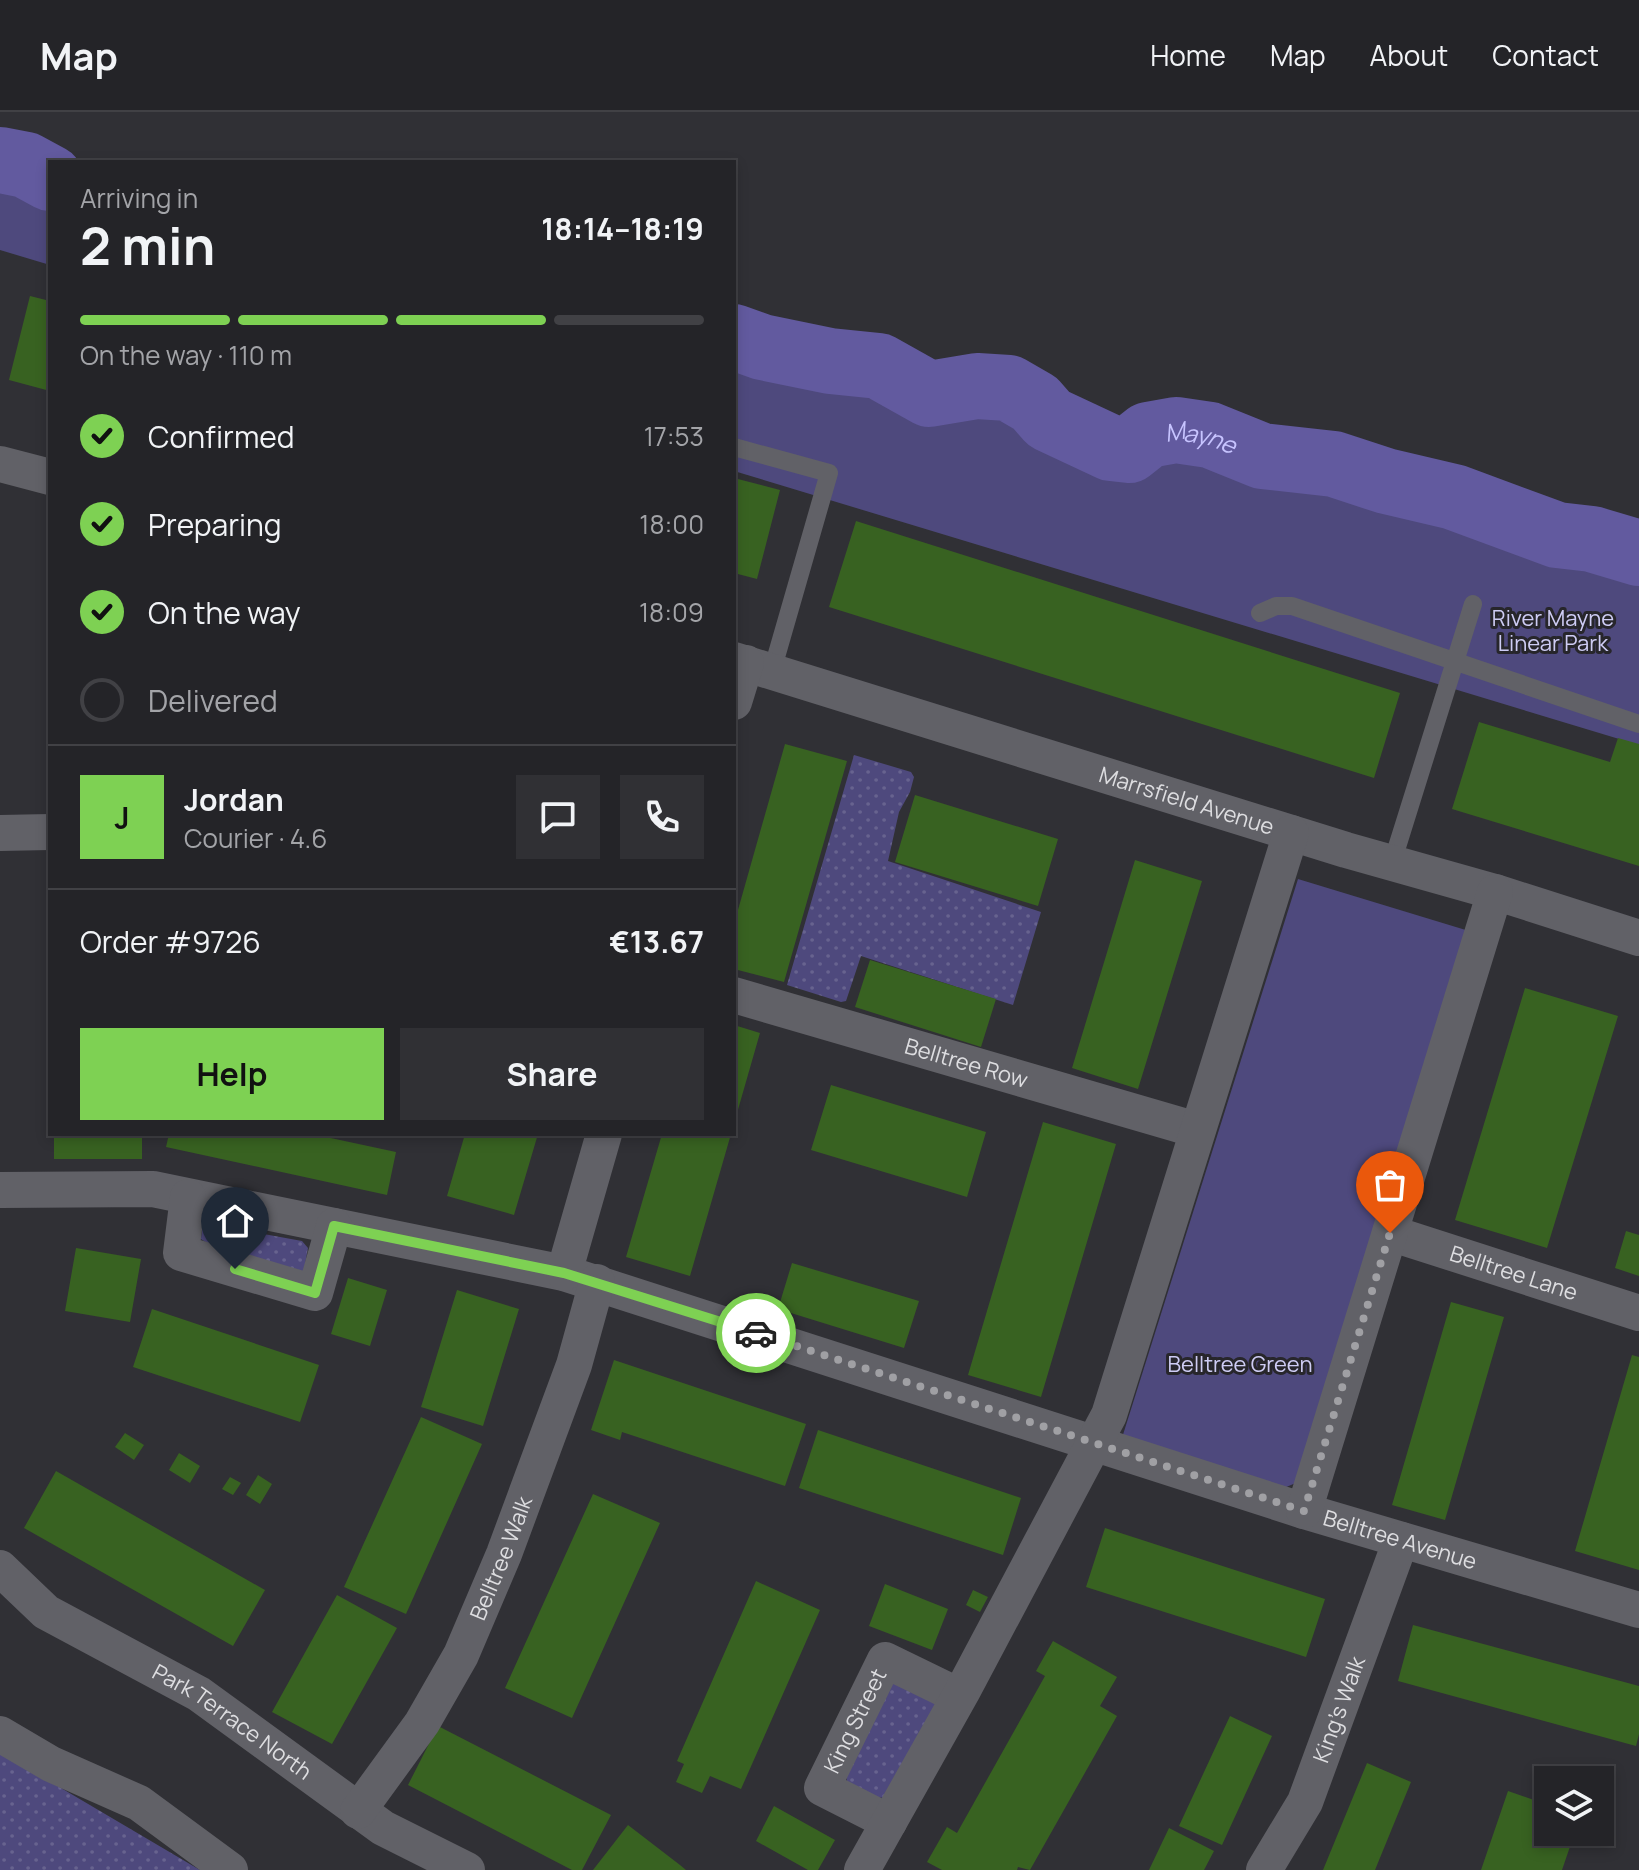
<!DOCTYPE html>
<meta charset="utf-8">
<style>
:root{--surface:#242428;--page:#303034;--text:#f1f3f6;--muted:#a3a4a8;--line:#414145;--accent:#7ed153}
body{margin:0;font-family:Manrope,sans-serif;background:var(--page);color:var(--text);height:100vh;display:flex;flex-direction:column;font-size:30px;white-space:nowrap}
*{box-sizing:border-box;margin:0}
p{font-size:26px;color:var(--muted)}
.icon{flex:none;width:44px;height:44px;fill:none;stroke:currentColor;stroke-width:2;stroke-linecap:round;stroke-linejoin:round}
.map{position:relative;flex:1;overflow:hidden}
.panel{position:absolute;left:48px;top:48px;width:688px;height:976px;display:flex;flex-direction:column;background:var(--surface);border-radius:0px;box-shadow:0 4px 12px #0003,0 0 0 2px var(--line)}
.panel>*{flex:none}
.buttons{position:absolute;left:1534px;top:1654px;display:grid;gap:16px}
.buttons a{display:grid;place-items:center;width:80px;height:80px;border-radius:0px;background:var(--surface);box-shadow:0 4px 12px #0003,0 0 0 2px var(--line);font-size:40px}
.pin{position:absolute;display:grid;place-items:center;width:68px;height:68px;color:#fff;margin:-82px -34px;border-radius:50% 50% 50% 0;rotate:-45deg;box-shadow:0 0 8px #0007}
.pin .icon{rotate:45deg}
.courier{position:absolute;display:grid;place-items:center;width:80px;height:80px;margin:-40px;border:6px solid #7ed153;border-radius:50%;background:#fff;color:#222;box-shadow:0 2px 10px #0007}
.headline em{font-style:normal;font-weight:700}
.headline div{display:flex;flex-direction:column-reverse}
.headline{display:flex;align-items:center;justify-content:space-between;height:136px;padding:0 32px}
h1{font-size:52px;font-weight:700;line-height:60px}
.bar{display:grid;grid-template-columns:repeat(4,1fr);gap:12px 8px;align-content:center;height:96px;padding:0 32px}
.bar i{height:10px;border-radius:6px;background:var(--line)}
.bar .selected{background:var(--accent)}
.bar p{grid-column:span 4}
.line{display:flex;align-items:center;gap:20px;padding:0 32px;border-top:2px solid var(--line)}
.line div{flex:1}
.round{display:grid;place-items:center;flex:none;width:84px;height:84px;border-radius:0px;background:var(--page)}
ol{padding:0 32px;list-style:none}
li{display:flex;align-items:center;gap:24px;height:88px}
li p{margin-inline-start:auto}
li .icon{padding:8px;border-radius:50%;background:var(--accent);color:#111;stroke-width:4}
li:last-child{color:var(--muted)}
li i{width:44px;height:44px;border:4px solid var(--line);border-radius:50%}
.cta{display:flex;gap:16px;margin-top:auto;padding:16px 32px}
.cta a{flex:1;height:92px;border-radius:0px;background:var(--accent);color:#111;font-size:32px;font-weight:700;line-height:92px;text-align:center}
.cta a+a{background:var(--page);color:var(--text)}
header{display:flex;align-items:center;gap:48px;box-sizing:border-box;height:112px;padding:0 40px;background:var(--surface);border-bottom:2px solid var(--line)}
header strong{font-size:38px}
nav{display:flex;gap:44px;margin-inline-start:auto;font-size:28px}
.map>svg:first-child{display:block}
</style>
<header>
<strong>Map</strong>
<nav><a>Home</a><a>Map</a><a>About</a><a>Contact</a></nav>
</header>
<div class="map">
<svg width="1639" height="1758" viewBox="0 0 1639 1758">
<defs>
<pattern id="grass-dots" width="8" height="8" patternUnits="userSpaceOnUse" patternTransform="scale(2)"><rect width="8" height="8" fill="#4e497d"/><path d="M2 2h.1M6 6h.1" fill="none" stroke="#67638f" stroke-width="1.8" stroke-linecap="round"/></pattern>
</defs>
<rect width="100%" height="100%" fill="#303035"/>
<path fill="url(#grass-dots)" d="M 854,643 L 911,660 L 914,665 L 910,680 L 899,700 L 888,749 L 1041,800 L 1013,893 L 861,844 L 846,889 L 841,890 L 787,873 Z
M 203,1111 L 302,1129 L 308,1136 L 304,1158 L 298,1163 L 207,1131 L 201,1127 Z
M 889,1572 L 903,1572 L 935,1590 L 938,1608 L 886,1686 L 872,1685 L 847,1671 L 846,1660 Z
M 0,1640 L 200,1758 L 0,1758 Z"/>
<path fill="#4e497d" d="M 0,54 L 50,66 L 50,153 L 0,138 Z
M 734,232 L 1639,452 L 1639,633 L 734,359 Z
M 1298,767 L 1469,819 L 1298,1370 L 1277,1379 L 1121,1329 Z"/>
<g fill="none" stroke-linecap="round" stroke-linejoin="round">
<g stroke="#625a9f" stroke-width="66">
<path d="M 0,48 L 26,53 L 50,66"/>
<path id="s1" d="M 734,225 L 762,235 L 830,249 L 879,254 L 929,282 L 977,274 L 1009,276 L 1035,291 L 1049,307 L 1111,336 L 1129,338 L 1148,323 L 1176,318 L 1210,323 L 1262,344 L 1334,352 L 1386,369 L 1454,385 L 1557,423 L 1592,427 L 1639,441"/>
</g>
</g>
<path fill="#386221" d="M 30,184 L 50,189 L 50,279 L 9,268 Z
M 734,366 L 780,378 L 757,467 L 734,461 Z
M 856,409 L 1400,581 L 1374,666 L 829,495 Z
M 1479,610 L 1610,650 L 1618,626 L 1639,632 L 1639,754 L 1452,697 Z
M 785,632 L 847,649 L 784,870 L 734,857 L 734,812 Z
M 915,683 L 1058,727 L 1038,794 L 895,750 Z
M 1135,748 L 1202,769 L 1138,977 L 1072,956 Z
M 870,848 L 996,887 L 981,935 L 855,895 Z
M 1525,876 L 1618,904 L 1547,1136 L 1455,1108 Z
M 734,913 L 760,921 L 735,1008 L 734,1008 Z
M 831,973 L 986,1020 L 967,1085 L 811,1038 Z
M 1043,1010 L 1116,1032 L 1041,1285 L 968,1263 Z
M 54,1022 L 142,1022 L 142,1047 L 54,1047 Z
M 169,1022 L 312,1022 L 396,1040 L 387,1083 L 166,1035 Z
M 465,1022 L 538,1022 L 514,1103 L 447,1084 Z
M 662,1022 L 731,1022 L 690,1164 L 626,1145 Z
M 1626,1119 L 1639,1123 L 1639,1164 L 1615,1156 Z
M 76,1136 L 141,1147 L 130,1210 L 65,1199 Z
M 792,1151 L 919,1189 L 904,1236 L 778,1197 Z
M 348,1166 L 387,1178 L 370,1234 L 331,1222 Z
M 457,1178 L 519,1197 L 483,1314 L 421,1295 Z
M 1451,1190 L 1504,1205 L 1445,1408 L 1392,1393 Z
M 152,1197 L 319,1253 L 300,1310 L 133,1255 Z
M 1632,1243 L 1639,1245 L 1639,1458 L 1575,1439 Z
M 614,1248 L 806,1312 L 785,1374 L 622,1320 L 620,1328 L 591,1318 Z
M 421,1305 L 482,1332 L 406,1502 L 344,1475 Z
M 818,1318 L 1021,1386 L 1003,1443 L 799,1376 Z
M 125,1321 L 144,1333 L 134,1348 L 115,1335 Z
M 179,1341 L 200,1354 L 190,1371 L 169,1358 Z
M 56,1359 L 265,1478 L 233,1534 L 24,1416 Z
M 258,1363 L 272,1372 L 260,1392 L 246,1383 Z
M 230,1365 L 241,1371 L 233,1383 L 222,1377 Z
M 593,1382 L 660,1411 L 572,1606 L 505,1576 Z
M 1105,1416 L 1325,1487 L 1306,1545 L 1086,1475 Z
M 756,1469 L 820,1498 L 741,1677 L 710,1664 L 702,1681 L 676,1670 L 684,1652 L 677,1649 Z
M 885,1472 L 948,1497 L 932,1538 L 869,1514 Z
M 973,1478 L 988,1485 L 980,1500 L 966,1493 Z
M 337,1483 L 397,1516 L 332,1632 L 272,1600 Z
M 1413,1513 L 1639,1574 L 1639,1622 L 1636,1634 L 1398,1569 Z
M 1053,1529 L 1117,1565 L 1100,1594 L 1117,1604 L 1030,1758 L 1018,1755 L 1017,1758 L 942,1758 L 927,1750 L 947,1715 L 957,1721 L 1045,1564 L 1036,1559 Z
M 1230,1604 L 1272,1624 L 1222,1733 L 1179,1714 Z
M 438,1614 L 611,1703 L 582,1758 L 572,1758 L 408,1673 Z
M 1367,1651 L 1411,1670 L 1375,1758 L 1323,1758 Z
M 1508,1679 L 1548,1693 L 1548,1720 L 1575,1720 L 1562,1758 L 1481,1758 Z
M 774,1694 L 835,1728 L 818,1758 L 808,1758 L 756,1729 Z
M 628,1713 L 680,1753 L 686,1758 L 593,1758 Z
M 1169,1716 L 1214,1739 L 1204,1758 L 1149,1758 Z"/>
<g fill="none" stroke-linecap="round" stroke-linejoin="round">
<path stroke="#616167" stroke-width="18" d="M 734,335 L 829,361 L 772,559
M 1260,501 L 1276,494 L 1292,494 L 1639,612
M 1392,751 L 1473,492"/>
<g stroke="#616167" stroke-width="36">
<path d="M 0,352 L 50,365"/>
<path id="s2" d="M 734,548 L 1346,738 L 1495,780 L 1639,826"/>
<path d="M 734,590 L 746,551"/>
<path d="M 0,721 L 50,720"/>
<path id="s3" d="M 734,883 L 1197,1018"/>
<path id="s4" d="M 0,1078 L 153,1077 L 564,1161 L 1304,1399 L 1639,1498"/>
<path d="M 188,1085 L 181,1141 L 315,1181 L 334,1114"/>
<path id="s5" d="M 1390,1121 L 1639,1201"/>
<path d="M 564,1161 L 604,1022"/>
<path d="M 1304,1399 L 1495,780"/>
<path id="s6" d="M 0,1456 L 46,1500 L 199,1582 L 383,1716 L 467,1758"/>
<path d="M 0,1622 L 51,1652 L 139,1691 L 230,1758"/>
<path id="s7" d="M 358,1699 L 422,1611 L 461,1543 L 504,1442 L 574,1253 L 597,1170"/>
<path id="s8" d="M 889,1710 L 822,1676 L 885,1548 L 959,1584"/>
<path d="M 862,1758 L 962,1580 L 1109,1303 L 1291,721"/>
<path id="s9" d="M 1264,1758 L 1305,1690 L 1401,1428"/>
</g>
</g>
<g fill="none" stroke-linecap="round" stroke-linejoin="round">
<path stroke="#a0a0a4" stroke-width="8" stroke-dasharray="0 14.4" d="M 756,1221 L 1304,1399 L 1390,1121"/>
<path stroke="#7ed153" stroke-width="10" d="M 235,1157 L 315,1181 L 334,1114 L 564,1161 L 756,1221"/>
</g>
<g text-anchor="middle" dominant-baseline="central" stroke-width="6" stroke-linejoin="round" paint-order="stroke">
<g font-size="22" fill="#ceccf4" stroke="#27262b">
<text x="1553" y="506">River Mayne<tspan x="1553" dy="25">Linear Park</tspan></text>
<text x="1240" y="1252">Belltree Green</text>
</g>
<g font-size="22" fill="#dddde0" stroke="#27262b">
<text stroke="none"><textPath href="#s2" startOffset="474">Marrsfield Avenue</textPath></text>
<text stroke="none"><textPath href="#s3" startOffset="242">Belltree Row</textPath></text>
<text stroke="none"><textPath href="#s5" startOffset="130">Belltree Lane</textPath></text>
<text stroke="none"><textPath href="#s4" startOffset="1450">Belltree Avenue</textPath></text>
<text stroke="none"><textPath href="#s7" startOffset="292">Belltree Walk</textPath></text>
<text stroke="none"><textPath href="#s9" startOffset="178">King's Walk</textPath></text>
<text stroke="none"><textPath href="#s8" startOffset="150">King Street</textPath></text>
<text stroke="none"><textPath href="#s6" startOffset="280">Park Terrace North</textPath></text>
</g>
<g font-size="24" font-style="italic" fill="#c7c4ff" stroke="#27262b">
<text stroke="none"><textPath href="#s1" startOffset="502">Mayne</textPath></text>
</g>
</g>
</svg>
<div class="buttons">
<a><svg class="icon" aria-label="layers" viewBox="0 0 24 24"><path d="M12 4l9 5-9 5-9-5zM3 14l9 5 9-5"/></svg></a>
</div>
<div class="pin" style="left:1390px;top:1121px;background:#ea580c"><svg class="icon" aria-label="bag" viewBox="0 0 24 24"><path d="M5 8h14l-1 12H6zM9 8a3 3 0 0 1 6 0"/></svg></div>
<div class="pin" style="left:235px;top:1157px;background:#1f2937"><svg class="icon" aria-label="home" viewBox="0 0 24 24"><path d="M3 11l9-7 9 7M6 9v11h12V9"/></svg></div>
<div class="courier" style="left:756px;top:1221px"><svg class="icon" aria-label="car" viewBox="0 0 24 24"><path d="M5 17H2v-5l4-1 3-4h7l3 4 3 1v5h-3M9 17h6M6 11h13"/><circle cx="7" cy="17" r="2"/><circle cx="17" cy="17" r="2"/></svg></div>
<section class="panel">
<div class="headline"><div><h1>2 min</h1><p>Arriving in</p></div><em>18:14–18:19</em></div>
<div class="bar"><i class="selected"></i><i class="selected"></i><i class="selected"></i><i></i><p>On the way · 110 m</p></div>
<ol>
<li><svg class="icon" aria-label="check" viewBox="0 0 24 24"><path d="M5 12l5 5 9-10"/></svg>Confirmed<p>17:53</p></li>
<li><svg class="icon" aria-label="check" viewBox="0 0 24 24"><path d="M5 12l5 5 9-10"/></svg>Preparing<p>18:00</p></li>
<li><svg class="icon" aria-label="check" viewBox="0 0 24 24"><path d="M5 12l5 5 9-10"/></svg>On the way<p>18:09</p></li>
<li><i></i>Delivered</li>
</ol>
<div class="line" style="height:144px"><b class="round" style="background:var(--accent);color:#111">J</b><div><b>Jordan</b><p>Courier · 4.6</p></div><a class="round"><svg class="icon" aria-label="chat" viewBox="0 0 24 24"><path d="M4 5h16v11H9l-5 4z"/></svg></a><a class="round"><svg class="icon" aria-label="phone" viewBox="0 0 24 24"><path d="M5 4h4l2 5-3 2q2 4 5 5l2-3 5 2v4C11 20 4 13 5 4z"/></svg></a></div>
<div class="line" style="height:104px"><div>Order #9726</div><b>€13.67</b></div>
<div class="cta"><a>Help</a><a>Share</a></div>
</section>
</div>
